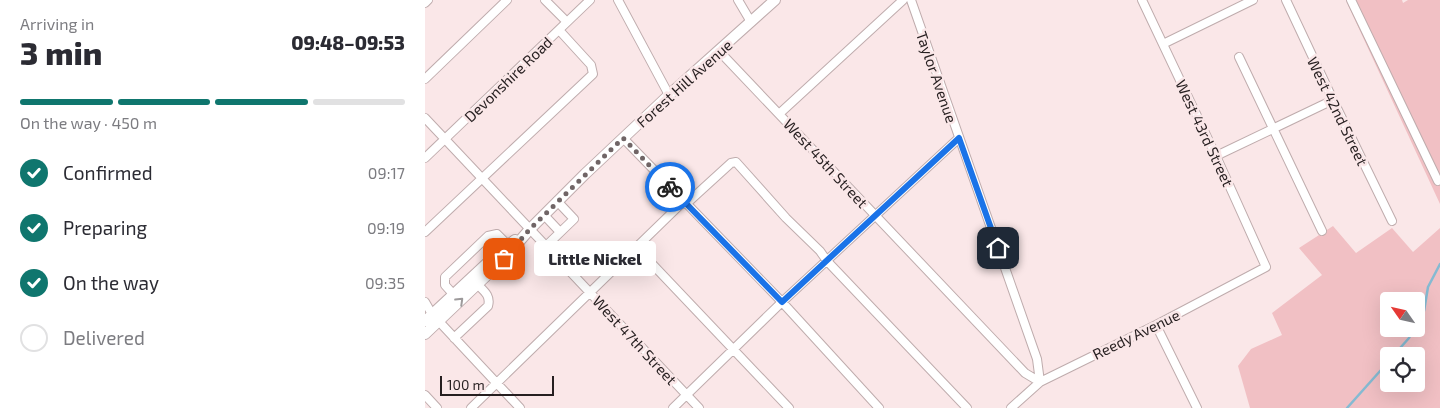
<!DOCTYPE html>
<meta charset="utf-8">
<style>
:root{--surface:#fff;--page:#f2f2f3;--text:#2b2b33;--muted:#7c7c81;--line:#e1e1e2;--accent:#0f766e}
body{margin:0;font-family:"Exo 2",sans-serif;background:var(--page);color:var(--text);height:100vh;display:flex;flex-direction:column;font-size:19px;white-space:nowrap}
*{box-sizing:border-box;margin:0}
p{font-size:16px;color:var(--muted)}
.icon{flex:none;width:28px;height:28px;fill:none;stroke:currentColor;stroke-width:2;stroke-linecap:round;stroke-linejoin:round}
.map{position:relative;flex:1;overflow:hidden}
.details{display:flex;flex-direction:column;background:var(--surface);width:425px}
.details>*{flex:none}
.needle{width:32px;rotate:304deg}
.controls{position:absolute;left:955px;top:292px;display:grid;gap:10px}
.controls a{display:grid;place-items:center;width:45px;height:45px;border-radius:5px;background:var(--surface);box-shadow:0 5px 20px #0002;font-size:25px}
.scale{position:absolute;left:15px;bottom:12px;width:114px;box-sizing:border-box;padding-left:5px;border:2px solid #261f20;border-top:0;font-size:14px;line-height:18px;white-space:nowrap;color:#261f20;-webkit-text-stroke:4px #fae7e8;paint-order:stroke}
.pin{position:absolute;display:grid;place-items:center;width:42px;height:42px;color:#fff;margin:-21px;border-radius:10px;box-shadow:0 2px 8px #0006}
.courier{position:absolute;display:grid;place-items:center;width:50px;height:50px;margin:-25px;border:4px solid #1a73e8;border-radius:50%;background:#fff;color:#222;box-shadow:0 1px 6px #0007}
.bubble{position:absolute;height:35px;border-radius:5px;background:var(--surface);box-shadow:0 5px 20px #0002;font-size:16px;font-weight:800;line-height:35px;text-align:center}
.summary em{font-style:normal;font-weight:800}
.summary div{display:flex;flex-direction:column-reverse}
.summary{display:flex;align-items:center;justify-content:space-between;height:85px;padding:0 20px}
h1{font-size:32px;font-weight:800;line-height:38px}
.bar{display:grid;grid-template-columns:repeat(4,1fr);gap:8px 5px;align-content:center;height:60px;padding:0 20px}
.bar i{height:6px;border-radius:4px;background:var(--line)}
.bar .current{background:var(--accent)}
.bar p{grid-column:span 4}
ol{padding:0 20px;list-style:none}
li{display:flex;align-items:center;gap:15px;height:55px}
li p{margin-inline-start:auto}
li .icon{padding:5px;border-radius:50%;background:var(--accent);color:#fff;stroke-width:4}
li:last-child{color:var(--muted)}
li i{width:28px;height:28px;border:2px solid var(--line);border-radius:50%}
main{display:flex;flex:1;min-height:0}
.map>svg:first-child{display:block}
</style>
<main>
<section class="details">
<div class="summary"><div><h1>3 min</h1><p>Arriving in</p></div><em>09:48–09:53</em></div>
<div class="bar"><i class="current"></i><i class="current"></i><i class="current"></i><i></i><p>On the way · 450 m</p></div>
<ol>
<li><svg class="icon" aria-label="check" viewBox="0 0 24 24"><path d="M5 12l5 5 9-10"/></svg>Confirmed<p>09:17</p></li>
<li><svg class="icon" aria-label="check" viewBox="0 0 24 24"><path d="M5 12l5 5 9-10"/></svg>Preparing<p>09:19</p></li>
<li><svg class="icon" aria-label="check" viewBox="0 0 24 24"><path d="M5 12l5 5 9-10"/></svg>On the way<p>09:35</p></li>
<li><i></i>Delivered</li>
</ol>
</section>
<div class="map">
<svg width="1015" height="408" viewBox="0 0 1015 408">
<rect width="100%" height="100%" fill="#fae7e8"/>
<path fill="#f1c0c4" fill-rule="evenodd" d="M 932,0 L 977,0 L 978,3 L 983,0 L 1015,0 L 1015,204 L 923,5 Z
M 908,226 L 931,253 L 967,228 L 988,252 L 1015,228 L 1015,408 L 825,408 L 813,366 L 826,349 L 857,335 L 847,313 L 897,275 L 874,248 ZM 964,301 L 991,301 L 991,329 L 964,329 ZM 964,356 L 991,356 L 991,384 L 964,384 Z"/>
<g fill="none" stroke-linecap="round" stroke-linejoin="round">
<path stroke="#85bad2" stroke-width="2.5" d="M 991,325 L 999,311 L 1003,287 L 1015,264
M 968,356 L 984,338 L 989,329
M 922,408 L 964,361"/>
<g stroke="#bfacad" stroke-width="10">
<path id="minor" d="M 120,0 L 142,22
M 193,0 L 244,95
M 313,0 L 326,22
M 486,0 L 612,359 L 615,382
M 861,0 L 908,100 L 967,221
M 926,0 L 1013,181
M 0,3 L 3,0
M 738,44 L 828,0
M 294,51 L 600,373 L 615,382
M 814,57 L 897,231
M 0,79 L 82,0
M 354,114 L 478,0
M 0,118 L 274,408
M 198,138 L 357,302 L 454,408
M 791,156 L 908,100
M 0,158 L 165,0
M 261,204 L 306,163 L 311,162 L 361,218 L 395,251 L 402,261 L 542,408
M 119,215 L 135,232
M 0,232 L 168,74 L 166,65 L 134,30
M 121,246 L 149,219 L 132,201
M 212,248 L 364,408
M 28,294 L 20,285 L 20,277 L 63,236 L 72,234 L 83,245
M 0,302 L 7,314 L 95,408
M 731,325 L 772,408
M 29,338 L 63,306 C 66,296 59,291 53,285
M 0,395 L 12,408
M 46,408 L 259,201
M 248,408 L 357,302 L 534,138
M 586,408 L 615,382 L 731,325 L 841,267 L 791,156 L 717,0"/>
</g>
<g stroke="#bfacad" stroke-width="12">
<path id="major" d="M 0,321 L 73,253 L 90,240
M 0,334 L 79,259 L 105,229 L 160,174 L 244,95 L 350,0"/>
</g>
<use href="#minor" stroke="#fff" stroke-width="8"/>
<use href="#major" stroke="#fff" stroke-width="10"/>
</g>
<defs><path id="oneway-chevron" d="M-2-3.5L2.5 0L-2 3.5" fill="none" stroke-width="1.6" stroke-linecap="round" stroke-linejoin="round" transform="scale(1.25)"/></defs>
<use stroke="#9d9a9b" href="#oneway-chevron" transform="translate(35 301) rotate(-44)"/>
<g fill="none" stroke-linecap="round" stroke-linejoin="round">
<path stroke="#706566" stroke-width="5" stroke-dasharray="0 9" d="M 79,259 L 105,229 L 198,138 L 245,187"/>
<path stroke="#1a73e8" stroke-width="6" d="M 245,187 L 357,302 L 534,138 L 573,248"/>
</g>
<g text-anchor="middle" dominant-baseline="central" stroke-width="5" stroke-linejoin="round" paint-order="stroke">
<g font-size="15" fill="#261f20" stroke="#fae7e8">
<text transform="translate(512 77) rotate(71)">Taylor Avenue</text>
<text transform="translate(83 79) rotate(-44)">Devonshire Road</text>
<text transform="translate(259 83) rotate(-42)">Forest Hill Avenue</text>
<text transform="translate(913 111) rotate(64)">West 42nd Street</text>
<text transform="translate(780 133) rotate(65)">West 43rd Street</text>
<text transform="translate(401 163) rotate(47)">West 45th Street</text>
<text transform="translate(711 334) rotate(-26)">Reedy Avenue</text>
<text transform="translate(210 340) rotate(47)">West 47th Street</text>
</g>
</g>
</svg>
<div class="controls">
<a><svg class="needle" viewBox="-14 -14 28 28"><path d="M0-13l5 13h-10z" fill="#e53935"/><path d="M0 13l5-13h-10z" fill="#7c7c81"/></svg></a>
<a><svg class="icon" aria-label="locate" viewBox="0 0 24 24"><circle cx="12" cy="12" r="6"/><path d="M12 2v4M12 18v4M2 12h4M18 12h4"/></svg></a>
</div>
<div class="scale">100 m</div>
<div class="pin" style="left:79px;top:259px;background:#ea580c"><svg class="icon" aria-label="bag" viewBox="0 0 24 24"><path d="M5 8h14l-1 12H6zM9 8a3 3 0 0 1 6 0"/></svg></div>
<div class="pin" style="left:573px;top:248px;background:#1f2937"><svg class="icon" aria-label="home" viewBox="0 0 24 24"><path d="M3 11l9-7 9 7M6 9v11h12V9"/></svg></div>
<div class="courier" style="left:245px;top:187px"><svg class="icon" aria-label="bike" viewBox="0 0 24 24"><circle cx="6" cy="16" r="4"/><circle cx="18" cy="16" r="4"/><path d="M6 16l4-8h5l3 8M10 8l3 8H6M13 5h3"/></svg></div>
<div class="bubble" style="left:109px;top:241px;width:122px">Little Nickel</div>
</div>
</main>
